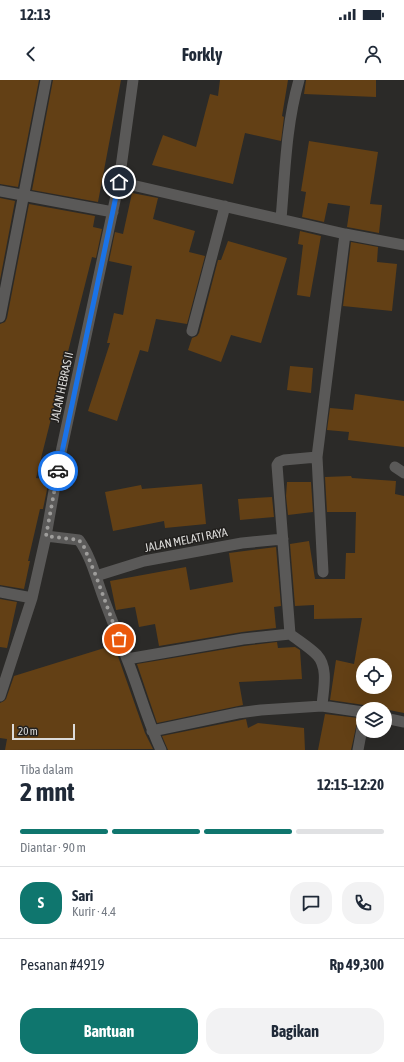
<!DOCTYPE html>
<html lang="id">
<meta charset="utf-8">
<style>
:root{--surface:#fff;--page:#f2f2f3;--text:#1f2937;--muted:#747a83;--line:#e0e1e3;--accent:#0f766e}
body{margin:0;font-family:"Asap Condensed",sans-serif;background:var(--page);color:var(--text);height:100vh;display:flex;flex-direction:column;font-size:15px;white-space:nowrap}
*{box-sizing:border-box;margin:0}
p{font-size:13px;color:var(--muted)}
.icon{flex:none;width:22px;height:22px;fill:none;stroke:currentColor;stroke-width:2;stroke-linecap:round;stroke-linejoin:round}
.map{position:relative;height:670px;overflow:hidden}
.side{display:flex;flex-direction:column;background:var(--surface);flex:1}
.side>*{flex:none}
.buttons{position:absolute;left:356px;top:578px;display:grid;gap:8px}
.buttons a{display:grid;place-items:center;width:36px;height:36px;border-radius:50%;background:var(--surface);box-shadow:0 4px 16px #0002;font-size:20px}
.scale{position:absolute;left:12px;bottom:10px;width:63px;box-sizing:border-box;padding-left:4px;border:2px solid #dcdbd9;border-top:0;font-size:11px;line-height:14px;white-space:nowrap;color:#dcdbd9;-webkit-text-stroke:3px #22201e;paint-order:stroke}
.pin{position:absolute;display:grid;place-items:center;width:34px;height:34px;color:#fff;margin:-17px;border:2px solid #fff;border-radius:50%;box-shadow:0 1px 4px #0007}
.courier{position:absolute;display:grid;place-items:center;width:40px;height:40px;margin:-20px;border:3px solid #1a73e8;border-radius:50%;background:#fff;color:#222;box-shadow:0 1px 5px #0007}
.summary em{font-style:normal;font-weight:700}
.summary div{display:flex;flex-direction:column-reverse}
.summary{display:flex;align-items:center;justify-content:space-between;height:68px;padding:0 20px}
h1{font-size:26px;font-weight:700;line-height:30px}
.bar{display:grid;grid-template-columns:repeat(4,1fr);gap:6px 4px;align-content:center;height:48px;padding:0 20px}
.bar i{height:5px;border-radius:3px;background:var(--line)}
.bar .on{background:var(--accent)}
.bar p{grid-column:span 4}
.line{display:flex;align-items:center;gap:10px;padding:0 20px;border-top:1px solid var(--line)}
.line div{flex:1}
.round{display:grid;place-items:center;flex:none;width:42px;height:42px;border-radius:16px;background:var(--page)}
.action{display:flex;gap:8px;margin-top:auto;padding:8px 20px}
.action a{flex:1;height:46px;border-radius:16px;background:var(--accent);color:#fff;font-size:16px;font-weight:700;line-height:46px;text-align:center}
.action a+a{background:var(--page);color:var(--text)}
.status{display:flex;justify-content:space-between;align-items:center;height:28px;padding:0 20px;background:var(--surface);direction:ltr}
.status svg{height:11px;fill:currentColor}
header{display:flex;justify-content:space-between;align-items:center;height:52px;padding:0 20px;background:var(--surface);font-size:18px;font-weight:700}
.map>svg:first-child{display:block}
</style>
<div class="status"><b>12:13</b><svg viewBox="0 0 49 12"><path d="M0 12V9h3v3zM5 12V6h3v6zM10 12V3h3v9zM15 12V0h3v12zM26 1h20v11H26zM47 4h2v5h-2z"/></svg></div>
<header><svg class="icon" aria-label="back" viewBox="0 0 24 24"><path d="M15 5l-7 7 7 7"/></svg>Forkly<svg class="icon" aria-label="person" viewBox="0 0 24 24"><circle cx="12" cy="8" r="4"/><path d="M4 21q1-7 8-7t8 7"/></svg></header>
<div class="map">
<svg width="404" height="670" viewBox="0 0 404 670">
<rect width="100%" height="100%" fill="#2b2a28"/>
<path fill="#634015" fill-rule="evenodd" d="M 0,0 L 39,0 L 18,107 L 0,104 Z
M 53,0 L 121,0 L 98,122 L 32,110 Z
M 220,0 L 288,0 L 282,36 L 284,37 L 281,61 L 245,53 L 233,104 L 152,85 L 163,55 L 196,67 L 210,14 L 218,16 Z
M 306,0 L 376,0 L 376,17 L 304,14 Z
M 309,61 L 378,72 L 370,124 L 382,125 L 379,153 L 347,147 L 350,126 L 328,123 L 324,142 L 302,137 L 306,112 L 301,111 Z
M 132,113 L 158,118 L 153,139 L 195,151 L 189,172 L 205,176 L 187,244 L 156,239 L 148,272 L 140,270 L 117,341 L 88,331 L 110,263 L 107,263 L 114,233 L 123,235 L 132,186 L 109,181 L 115,152 L 123,154 Z
M 0,118 L 15,121 L 0,200 Z
M 29,124 L 95,136 L 93,147 L 102,149 L 96,178 L 92,177 L 36,398 L 49,400 L 43,429 L 40,429 L 28,481 L 30,481 L 24,509 L 0,505 L 0,244 L 5,242 L 7,238 Z
M 300,151 L 321,156 L 310,217 L 297,215 L 303,165 L 298,164 Z
M 228,161 L 287,178 L 261,263 L 231,255 L 221,282 L 188,270 L 192,258 L 197,256 L 199,253 L 218,180 L 221,180 Z
M 351,162 L 378,167 L 377,182 L 397,184 L 392,231 L 343,226 Z
M 290,286 L 313,288 L 311,313 L 287,310 Z
M 355,314 L 404,321 L 404,367 L 348,360 L 349,352 L 327,350 L 330,328 L 353,330 Z
M 351,396 L 352,398 L 396,401 L 395,414 L 404,416 L 404,633 L 364,625 L 330,620 L 336,580 L 354,584 L 362,538 L 314,539 L 314,525 L 295,526 L 290,464 L 309,461 L 315,499 L 345,499 L 346,473 L 355,473 L 356,432 L 327,432 L 325,397 ZM 363,585 L 385,585 L 385,607 L 363,607 Z
M 287,402 L 311,402 L 313,432 L 288,435 L 286,416 Z
M 202,404 L 206,444 L 165,448 L 164,441 L 113,451 L 105,412 L 141,405 L 142,409 Z
M 272,417 L 274,437 L 240,440 L 238,419 Z
M 276,467 L 281,526 L 274,527 L 276,548 L 242,552 L 159,566 L 155,544 L 139,547 L 135,527 L 116,530 L 110,501 L 186,487 L 190,510 L 233,502 L 229,473 Z
M 0,519 L 17,522 L 7,568 L 0,567 Z
M 277,562 L 278,568 L 295,567 L 300,570 L 302,599 L 239,602 L 243,625 L 157,643 L 137,584 L 244,566 Z
M 114,565 L 145,653 L 153,669 L 5,670 L 7,659 L 0,658 L 0,623 L 4,621 L 6,619 L 14,596 Z
M 325,634 L 358,638 L 351,670 L 318,670 Z
M 246,639 L 248,648 L 258,643 L 304,648 L 305,670 L 168,670 L 162,656 Z"/>
<g fill="none" stroke-linecap="round" stroke-linejoin="round">
<path stroke="#5a5958" stroke-width="11" d="M 119,102 L 345,154 L 404,165
M 0,111 L 113,132
M 281,139 C 285,93 286,45 299,0
M 0,237 L 46,0
M 192,251 L 225,126
M 395,387 L 404,393
M 46,456 L 79,460 C 92,478 97,502 105,522 C 112,541 120,560 127,579 C 139,609 147,640 161,670
M 323,492 L 317,377 L 345,154
M 96,496 L 144,481 L 242,463 L 283,459
M 0,512 L 32,518
M 290,554 L 277,385 L 279,382 L 284,380 L 317,377
M 127,579 L 243,559 L 290,554 C 299,561 309,567 317,575 C 329,588 323,610 322,626
M 0,616 L 32,518 L 46,456 L 60,377 L 119,102 L 133,0
M 385,638 L 404,642
M 152,651 L 238,633 L 261,630 L 322,626 L 363,632
M 358,670 L 363,643"/>
</g>
<g fill="none" stroke-linecap="round" stroke-linejoin="round">
<path stroke="#9e9d9b" stroke-width="4" stroke-dasharray="0 7.2" d="M 58,391 L 46,456 L 79,460 L 84,467 L 96,496 L 119,559"/>
<path stroke="#1a73e8" stroke-width="5" d="M 58,391 L 119,102"/>
</g>
<g text-anchor="middle" dominant-baseline="central" stroke-width="3" stroke-linejoin="round" paint-order="stroke">
<g font-size="12" fill="#dcdbd9" stroke="#22201e">
<text transform="translate(62 307) rotate(-78)">JALAN HEBRAS II</text>
<text transform="translate(186 460) rotate(-11)">JALAN MELATI RAYA</text>
</g>
</g>
</svg>
<div class="buttons">
<a><svg class="icon" aria-label="locate" viewBox="0 0 24 24"><circle cx="12" cy="12" r="6"/><path d="M12 2v4M12 18v4M2 12h4M18 12h4"/></svg></a>
<a><svg class="icon" aria-label="layers" viewBox="0 0 24 24"><path d="M12 4l9 5-9 5-9-5zM3 14l9 5 9-5"/></svg></a>
</div>
<div class="scale">20 m</div>
<div class="pin" style="left:119px;top:559px;background:#ea580c"><svg class="icon" aria-label="bag" viewBox="0 0 24 24"><path d="M5 8h14l-1 12H6zM9 8a3 3 0 0 1 6 0"/></svg></div>
<div class="pin" style="left:119px;top:102px;background:#1f2937"><svg class="icon" aria-label="home" viewBox="0 0 24 24"><path d="M3 11l9-7 9 7M6 9v11h12V9"/></svg></div>
<div class="courier" style="left:58px;top:391px"><svg class="icon" aria-label="car" viewBox="0 0 24 24"><path d="M5 17H2v-5l4-1 3-4h7l3 4 3 1v5h-3M9 17h6M6 11h13"/><circle cx="7" cy="17" r="2"/><circle cx="17" cy="17" r="2"/></svg></div>
</div>
<section class="side">
<div class="summary"><div><h1>2 mnt</h1><p>Tiba dalam</p></div><em>12:15–12:20</em></div>
<div class="bar"><i class="on"></i><i class="on"></i><i class="on"></i><i></i><p>Diantar · 90 m</p></div>
<div class="line" style="height:72px"><b class="round" style="background:var(--accent);color:#fff">S</b><div><b>Sari</b><p>Kurir · 4.4</p></div><a class="round"><svg class="icon" aria-label="chat" viewBox="0 0 24 24"><path d="M4 5h16v11H9l-5 4z"/></svg></a><a class="round"><svg class="icon" aria-label="phone" viewBox="0 0 24 24"><path d="M5 4h4l2 5-3 2q2 4 5 5l2-3 5 2v4C11 20 4 13 5 4z"/></svg></a></div>
<div class="line" style="height:52px"><div>Pesanan #4919</div><b>Rp 49,300</b></div>
<div class="action"><a>Bantuan</a><a>Bagikan</a></div>
</section>
